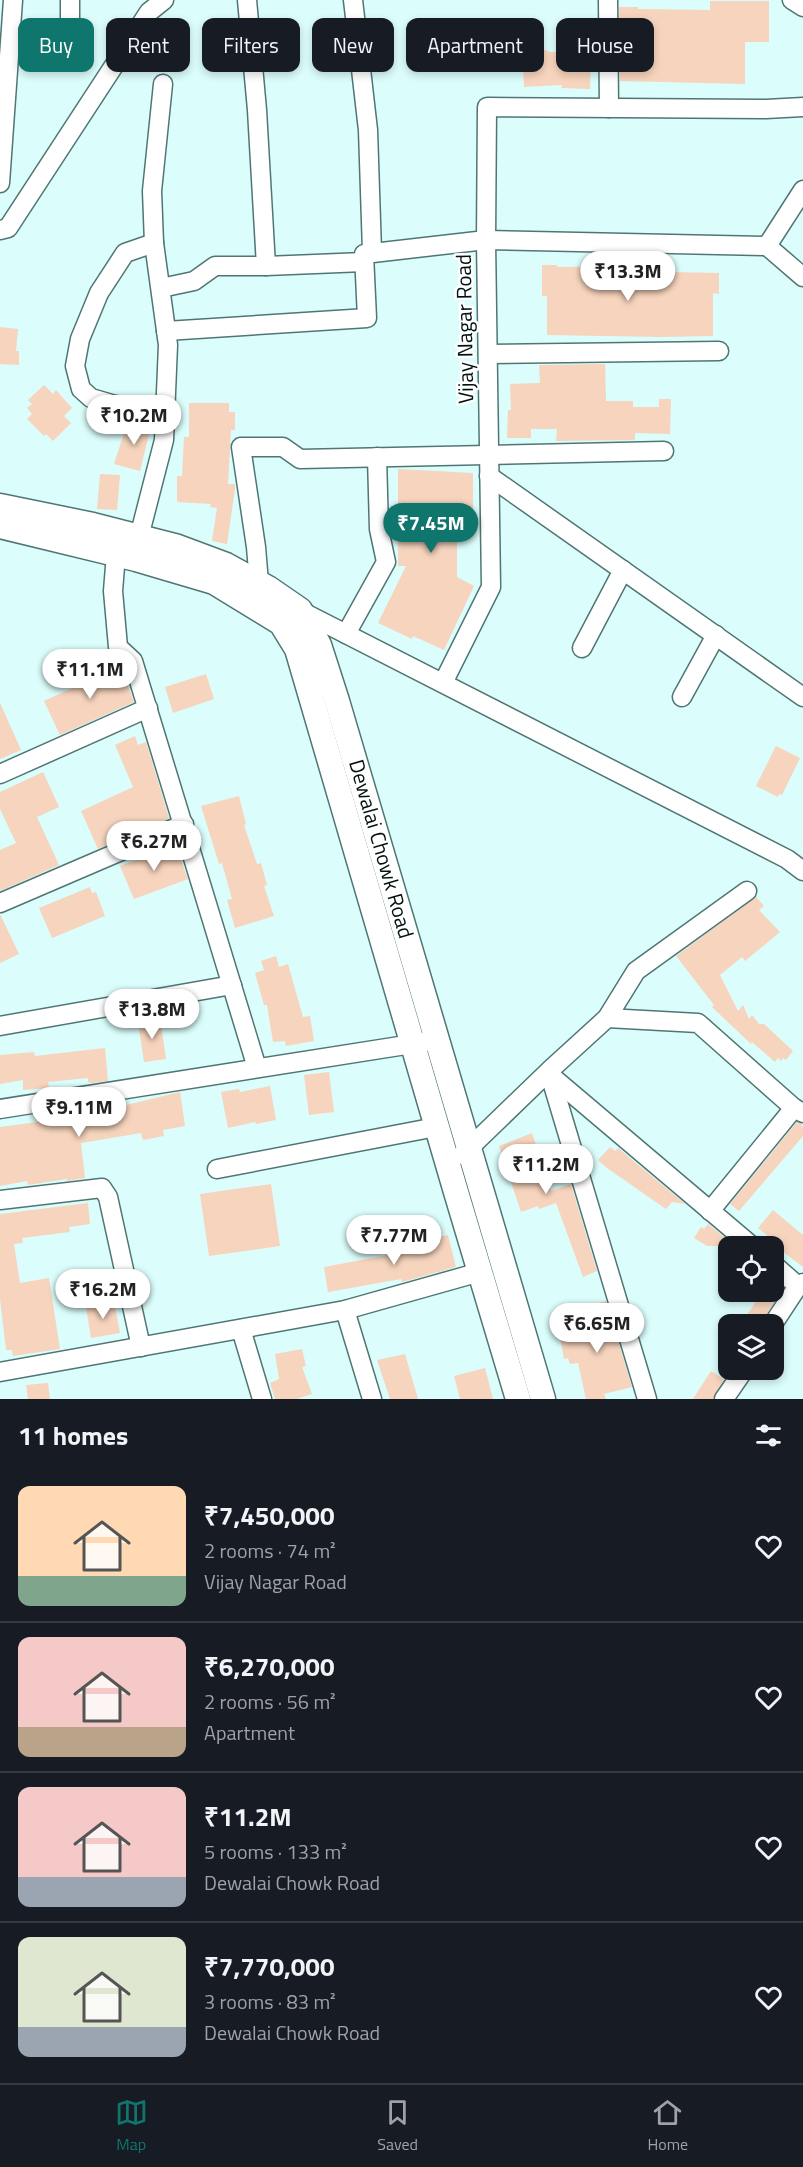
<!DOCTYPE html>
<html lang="en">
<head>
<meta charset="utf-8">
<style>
	:root { --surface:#171b24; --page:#20242c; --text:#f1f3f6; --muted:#9ea1a6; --line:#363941; --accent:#0f766e }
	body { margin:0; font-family:"Titillium Web",sans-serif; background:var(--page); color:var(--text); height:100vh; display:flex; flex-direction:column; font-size:22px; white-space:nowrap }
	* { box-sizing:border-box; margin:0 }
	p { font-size:20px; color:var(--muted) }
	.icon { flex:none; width:33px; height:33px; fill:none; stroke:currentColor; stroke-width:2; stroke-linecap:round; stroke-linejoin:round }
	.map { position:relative; height:1399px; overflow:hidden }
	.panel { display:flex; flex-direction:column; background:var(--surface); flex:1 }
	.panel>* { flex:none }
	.guide { position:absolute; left:18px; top:18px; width:768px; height:54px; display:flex; gap:12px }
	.controls { position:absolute; left:718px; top:1236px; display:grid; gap:12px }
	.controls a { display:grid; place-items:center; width:66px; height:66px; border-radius:12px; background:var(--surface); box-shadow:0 3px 9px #0003; font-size:30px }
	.price { position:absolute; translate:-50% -51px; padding:0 14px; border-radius:21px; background:#fff; color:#222; font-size:20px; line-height:39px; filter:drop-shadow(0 2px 3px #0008) }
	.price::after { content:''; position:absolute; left:50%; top:36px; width:18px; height:14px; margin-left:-9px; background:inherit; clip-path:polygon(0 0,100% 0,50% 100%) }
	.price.current { background:var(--accent); color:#fff }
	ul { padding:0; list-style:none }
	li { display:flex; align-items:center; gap:18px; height:150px; padding:0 18px }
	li+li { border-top:2px solid var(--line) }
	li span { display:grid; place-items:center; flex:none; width:168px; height:120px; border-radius:12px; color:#555 }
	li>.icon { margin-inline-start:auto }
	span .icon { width:72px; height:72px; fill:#fffc; stroke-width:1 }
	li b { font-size:26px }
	h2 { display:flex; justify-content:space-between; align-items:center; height:72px; padding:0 18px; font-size:26px }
	.chip { padding:0 21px; border-radius:12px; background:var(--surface); box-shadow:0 3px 9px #0003; font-size:21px; line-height:54px }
	.chip.current { background:var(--accent); color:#fff }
	.tabs { display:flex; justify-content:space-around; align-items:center; height:84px; border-top:2px solid var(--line); background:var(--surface); font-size:16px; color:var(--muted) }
	.tabs a { display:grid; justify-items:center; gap:3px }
	.tabs .current { color:var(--accent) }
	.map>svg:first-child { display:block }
	.building { fill:#f7d4bd }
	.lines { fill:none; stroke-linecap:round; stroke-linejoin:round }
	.minor-casing { stroke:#4f7674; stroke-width:21 }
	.major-casing { stroke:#4f7674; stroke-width:27 }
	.minor { stroke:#fff; stroke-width:18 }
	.major { stroke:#fff; stroke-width:24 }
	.labels { text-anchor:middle; stroke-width:5; stroke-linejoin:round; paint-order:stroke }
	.street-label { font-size:21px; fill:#031110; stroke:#fff }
</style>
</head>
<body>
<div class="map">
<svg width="803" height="1399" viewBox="0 0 803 1399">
	<rect width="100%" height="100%" fill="#dbfdfb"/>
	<!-- building -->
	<g class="building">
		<path d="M710,1h59v41h-24v42l-125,-3 -1,-74h19v2l72,1z"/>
		<path d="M534,25l1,21 15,6 41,2 -1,35 -29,-1 1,-3 -38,2 -2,-40 -16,1 -2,-22z"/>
		<path d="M542,265h15v2l78,-1v4h3l1,7h28l-1,-5 53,1v21l-6,-1v43l-53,1 -113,-2v-39h-5z"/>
		<path d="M0,327l18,2 -2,22h3v14l-19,-1z"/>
		<path d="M605,364l1,37h27v6h26v-8h12l-1,35 -35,-1v7l-79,1 1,-12h-26v9h-24l1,-28h3l-1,-26 30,-1 -1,-18z"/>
		<path d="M44,385l9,9 3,-4 16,18 -8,8 7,7 -18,18 -7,-7 -2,2 -17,-17 5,-5 -5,-6 5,-4 -4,-4z"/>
		<path d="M189,403h40v9h6v18h-4l-3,54h7v5l-8,55 -15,-3 5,-33 -7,-1 1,-3 -34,-2v-26h5l2,-39h5z"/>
		<path d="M136,419l16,3 -12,49 -26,-7 11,-34 8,2z"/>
		<path d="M398,469l75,4v63h-16v41l17,9 -30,64 -31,-14 -1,3 -34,-16 28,-57h-8z"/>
		<path d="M100,474l20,1 -3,35 -20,-1z"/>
		<path d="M121,666l13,36 -74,33 -16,-34 33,-15 -1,-2z"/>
		<path d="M206,674l8,25 -41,14 -8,-26z"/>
		<path d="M0,703l21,47 -21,9z"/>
		<path d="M135,736l3,9 8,-3 23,76 -14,6 -1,-2 -56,27 -17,-38 52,-24 -18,-42z"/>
		<path d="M776,746l24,12 -18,37 -3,-1 -1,3 -22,-11z"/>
		<path d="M43,772l16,35 -22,10 22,48 -59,26v-41l16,-7 -16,-34v-17z"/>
		<path d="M239,796l7,28 -2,1 13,39 4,-1 6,22 -3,1 10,30 -39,12 -8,-28 5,-1 -10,-36 -3,1 -18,-58z"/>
		<path d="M176,846l12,33 -54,20 -14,-33z"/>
		<path d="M90,887l2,6 4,-1 9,24 -53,22 -13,-30z"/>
		<path d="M756,897l8,9 -5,4 21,22 -35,29 -3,-4 -22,18 18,36 5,-6 6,14 3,-4 7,9h5l29,27 -7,9 -3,-2 -2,3 -3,-3 -3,4 -23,-20 -1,2 -39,-37 2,-2 -38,-49z"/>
		<path d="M0,914l19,40 -19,9z"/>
		<path d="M276,956l3,11 9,-3 15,53 7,-1 4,25 -28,5 -1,-5 -12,1 -6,-37h-3l-9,-32 9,-3 -3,-9z"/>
		<path d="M160,1018l6,41 -22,3 -6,-40z"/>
		<path d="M105,1048l3,33 -17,2 -3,-1v-4l-40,4 1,6 -26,2v-10l-23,4v-29l34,-3 1,4z"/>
		<path d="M329,1072l5,40 -25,3 -5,-40z"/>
		<path d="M270,1086l6,34 -20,4 -1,-2 -27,6 -7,-36 18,-3 1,3z"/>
		<path d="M180,1092l5,34 -22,4 1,6 -21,4 -2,-7 -60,10 4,35 -18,3v-2l-39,6 -1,-4 -27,5v-59l38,-5v-5l58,-4 -1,-8 26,-4 1,5z"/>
		<path d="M797,1122l4,2 2,4v8l-64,75 -9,-7z"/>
		<path d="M532,1133l19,58 20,-7 26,87 -14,6 -27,-74 -17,6 -1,-3 -17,6 -10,-30h1l-13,-36z"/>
		<path d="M610,1147l5,4 3,-3 67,56 -13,-2 -6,7 -59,-41 -9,-8z"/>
		<path d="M271,1184l9,62 -71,10 -9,-62z"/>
		<path d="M88,1203l2,21 -21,3 1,5 -48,6 1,5 -9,1 6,39 29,-5 11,71 -47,7 -1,-6h-6l-6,-51v-85z"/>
		<path d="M773,1210l30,25v32l-21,-16 1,-2 -25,-21z"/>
		<path d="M708,1224l15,12 12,10h-28l-13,-8 7,-11 3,2z"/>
		<path d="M448,1235l8,32 -54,15 -1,-3 -73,13 -4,-25 70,-13 -1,-5z"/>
		<path d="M762,1292h19l-21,32h-19z"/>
		<path d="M606,1301l26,86 -28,7 2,5h-20l-8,-36 -8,1 -2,-6 -4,1 -4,-22 8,-2 -2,-8 28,-7 -4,-15z"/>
		<path d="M114,1302l6,31 -29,5 -5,-31z"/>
		<path d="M302,1349l4,17 -4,1 10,27 -15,5h-22l-5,-16 9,-4 -4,-25z"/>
		<path d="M405,1354l13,45h-28l-13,-39z"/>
		<path d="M485,1368l8,31h-33l-6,-23z"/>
		<path d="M711,1371l13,8 -11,20h-20z"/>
		<path d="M48,1383l2,16h-22l-2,-14z"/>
	</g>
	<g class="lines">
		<!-- minor casing -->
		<g class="minor-casing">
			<g id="minor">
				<path d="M70,0v50"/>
				<path d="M353,0l15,130 4,122"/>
				<path d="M608,0l1,108"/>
				<path d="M792,0l11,7"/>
				<path d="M0,183l13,-183"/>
				<path d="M0,230l8,-2 141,-216 15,-12"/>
				<path d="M154,243l-29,10 -26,40 -19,46 -5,27 6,23 10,9 24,7 50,7"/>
				<path d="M767,246l36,31"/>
				<path d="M266,266l98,-4"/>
				<path d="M161,288l33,-7 21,-15h51l-9,-156 -10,-110"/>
				<path d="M166,331l201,-13 -3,-64 122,-14 1,-133 279,2 37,-2"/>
				<path d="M488,354l231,-3"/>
				<path d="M489,476l314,221"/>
				<path d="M139,537l25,-97 4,-95 -14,-102 -2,-52 11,-107"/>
				<path d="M116,554l-3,37 5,56 15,14 124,407"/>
				<path d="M259,583l-3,-36 -15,-100h42l17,12 364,-8"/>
				<path d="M299,610l488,249 16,12"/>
				<path d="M346,634l40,-72 -7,-33 -2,-72"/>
				<path d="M582,648l41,-78"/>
				<path d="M443,683l48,-96 -5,-347 281,6 36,-56"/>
				<path d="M682,697l34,-62"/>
				<path d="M0,774l148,-66"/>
				<path d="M0,903l184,-79"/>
				<path d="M607,1018l91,5 96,85 9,5"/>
				<path d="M0,1026l232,-41"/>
				<path d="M550,1075l97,324"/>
				<path d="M550,1075l202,171"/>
				<path d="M0,1109l425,-67"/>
				<path d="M462,1155l88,-85 57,-52 29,-47 111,-80"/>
				<path d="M217,1169l219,-42"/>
				<path d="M0,1200l102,-12 6,9 33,150"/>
				<path d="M710,1211l84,-103"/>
				<path d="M774,1265l24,21"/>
				<path d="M345,1310l27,89"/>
				<path d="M773,1324l25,-38 5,-3"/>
				<path d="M241,1329l21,70"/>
				<path d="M0,1372l345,-62 135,-38"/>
				<path d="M724,1399l20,-29"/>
			</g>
		</g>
		<!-- major casing -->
		<g class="major-casing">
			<g id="major">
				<path d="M0,506l93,19 82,21 51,19 42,23 32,22 19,35 18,56 206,698"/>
				<path d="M0,526l136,33 78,23 67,41 16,26 159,543 62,207"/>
			</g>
		</g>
		<!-- minor -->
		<use href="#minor" class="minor"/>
		<!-- major -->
		<use href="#major" class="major"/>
	</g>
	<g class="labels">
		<!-- street labels -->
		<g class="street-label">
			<text transform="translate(465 329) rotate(-91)" y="7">Vijay Nagar Road</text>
			<text transform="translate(381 849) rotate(74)" y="7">Dewalai Chowk Road</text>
		</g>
	</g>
</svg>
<div class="controls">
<a><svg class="icon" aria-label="locate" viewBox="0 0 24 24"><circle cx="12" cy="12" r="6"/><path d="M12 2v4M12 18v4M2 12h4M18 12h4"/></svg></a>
<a><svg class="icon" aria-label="layers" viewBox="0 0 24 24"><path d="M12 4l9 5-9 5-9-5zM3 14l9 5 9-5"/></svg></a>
</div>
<b class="price" style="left:628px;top:302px">₹13.3M</b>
<b class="price" style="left:134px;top:446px">₹10.2M</b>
<b class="price current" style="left:431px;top:554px">₹7.45M</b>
<b class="price" style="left:90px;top:700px">₹11.1M</b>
<b class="price" style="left:154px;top:872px">₹6.27M</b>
<b class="price" style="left:152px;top:1040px">₹13.8M</b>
<b class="price" style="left:79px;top:1138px">₹9.11M</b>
<b class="price" style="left:546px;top:1195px">₹11.2M</b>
<b class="price" style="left:394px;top:1266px">₹7.77M</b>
<b class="price" style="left:103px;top:1320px">₹16.2M</b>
<b class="price" style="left:597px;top:1354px">₹6.65M</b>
<div class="guide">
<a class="chip current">Buy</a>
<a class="chip">Rent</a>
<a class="chip">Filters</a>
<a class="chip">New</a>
<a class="chip">Apartment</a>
<a class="chip">House</a>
</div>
</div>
<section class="panel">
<h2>11 homes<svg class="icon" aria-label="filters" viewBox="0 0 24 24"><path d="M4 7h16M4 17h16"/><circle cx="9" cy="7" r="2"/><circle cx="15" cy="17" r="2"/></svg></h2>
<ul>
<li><span style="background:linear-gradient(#ffd9b3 75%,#7fa58c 0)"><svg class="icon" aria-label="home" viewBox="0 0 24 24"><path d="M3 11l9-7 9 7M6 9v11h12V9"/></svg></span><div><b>₹7,450,000</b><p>2 rooms · 74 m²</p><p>Vijay Nagar Road</p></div><svg class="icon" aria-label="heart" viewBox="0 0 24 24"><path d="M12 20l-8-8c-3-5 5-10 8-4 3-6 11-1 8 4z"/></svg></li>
<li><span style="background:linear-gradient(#f6c9c9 75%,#b9a48a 0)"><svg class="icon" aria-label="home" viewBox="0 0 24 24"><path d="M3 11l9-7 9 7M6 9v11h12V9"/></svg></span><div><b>₹6,270,000</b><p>2 rooms · 56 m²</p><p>Apartment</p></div><svg class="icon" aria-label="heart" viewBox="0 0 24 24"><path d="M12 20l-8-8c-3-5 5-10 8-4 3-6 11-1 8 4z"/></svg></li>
<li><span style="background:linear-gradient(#f6c9c9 75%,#9aa5b1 0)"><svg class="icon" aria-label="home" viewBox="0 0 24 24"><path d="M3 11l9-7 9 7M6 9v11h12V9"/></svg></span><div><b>₹11.2M</b><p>5 rooms · 133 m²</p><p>Dewalai Chowk Road</p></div><svg class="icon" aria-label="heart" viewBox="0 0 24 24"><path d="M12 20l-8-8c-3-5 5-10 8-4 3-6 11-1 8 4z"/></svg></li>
<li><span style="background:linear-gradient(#dfe7d0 75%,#9aa5b1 0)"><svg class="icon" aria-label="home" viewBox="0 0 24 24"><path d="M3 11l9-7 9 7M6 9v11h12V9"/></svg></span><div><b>₹7,770,000</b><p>3 rooms · 83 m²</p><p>Dewalai Chowk Road</p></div><svg class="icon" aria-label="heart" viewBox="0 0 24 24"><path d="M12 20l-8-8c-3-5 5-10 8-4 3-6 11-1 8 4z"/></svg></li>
</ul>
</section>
<nav class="tabs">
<a class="current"><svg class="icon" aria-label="map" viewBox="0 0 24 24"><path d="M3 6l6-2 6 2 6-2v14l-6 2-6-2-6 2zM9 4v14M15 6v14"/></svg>Map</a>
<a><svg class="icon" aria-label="saved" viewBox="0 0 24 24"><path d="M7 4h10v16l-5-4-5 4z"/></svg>Saved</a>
<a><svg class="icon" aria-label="home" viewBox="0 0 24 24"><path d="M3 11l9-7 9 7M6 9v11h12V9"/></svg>Home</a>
</nav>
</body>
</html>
